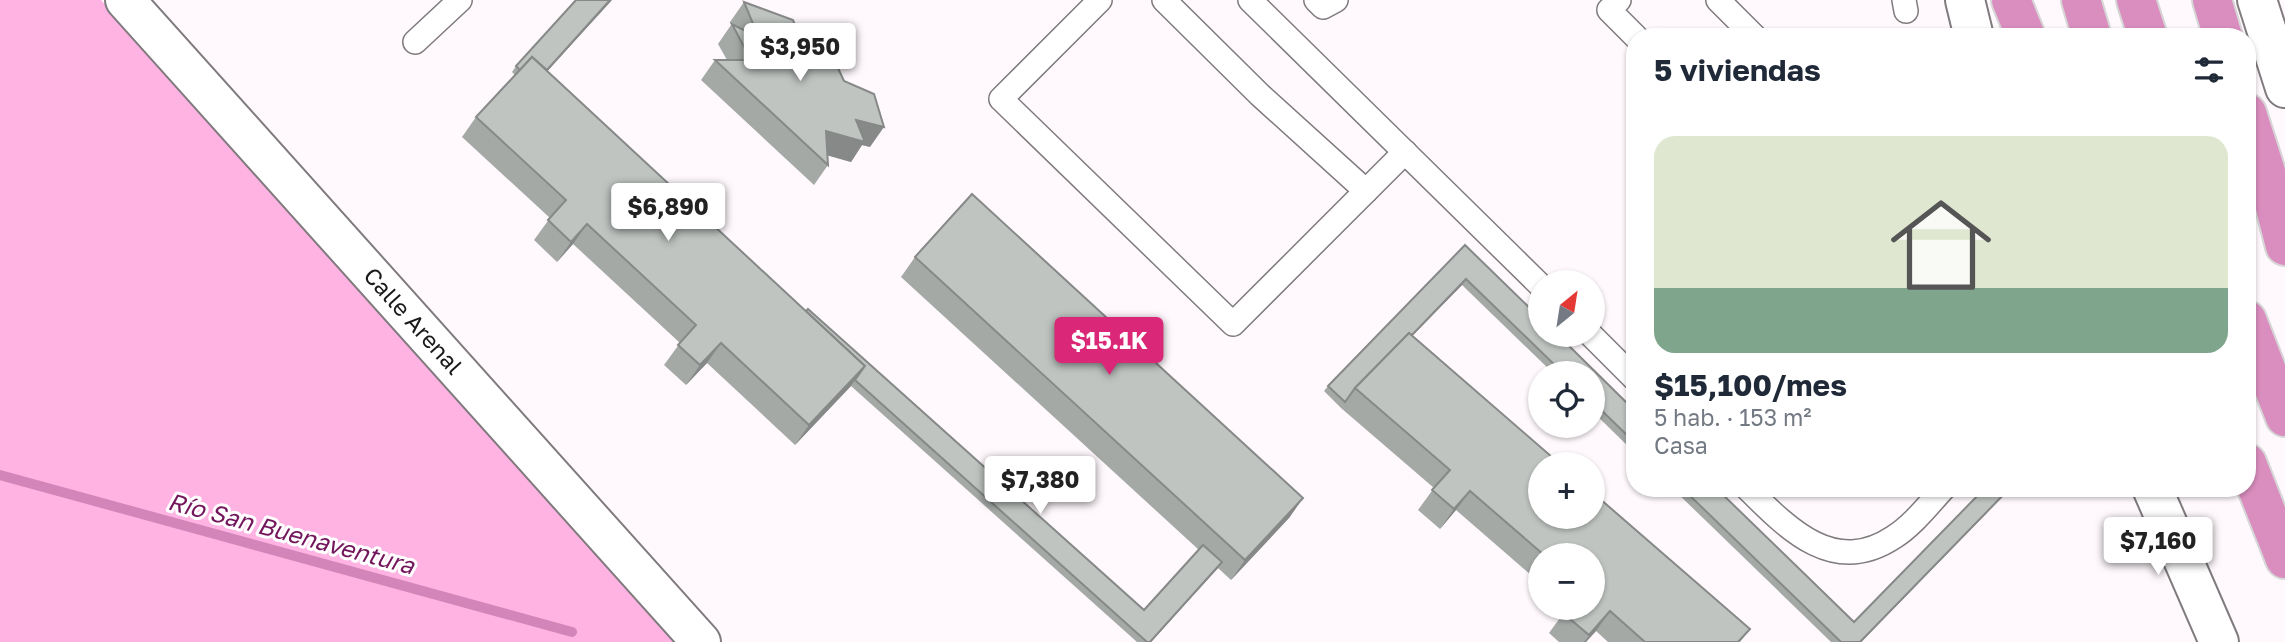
<!DOCTYPE html>
<html lang="es">
<head>
<meta charset="utf-8">
<style>
	:root { --surface:#fff; --page:#f6f6f7; --text:#1f2937; --muted:#747a83; --line:#e0e1e3; --accent:#db2777 }
	body { margin:0; font-family:"Golos Text",sans-serif; background:var(--page); color:var(--text); height:100vh; display:flex; flex-direction:column; font-size:26px; white-space:nowrap }
	* { box-sizing:border-box; margin:0 }
	p { font-size:23px; color:var(--muted) }
	.icon { flex:none; width:38px; height:38px; fill:none; stroke:currentColor; stroke-width:2; stroke-linecap:round; stroke-linejoin:round }
	.map { position:relative; flex:1; overflow:hidden }
	.side { position:absolute; left:1626px; top:28px; width:630px; height:469px; display:flex; flex-direction:column; background:var(--surface); border-radius:28px; box-shadow:0 2px 5px #0004 }
	.side>* { flex:none }
	.needle { width:46px; rotate:30deg }
	.tools { position:absolute; left:1528px; top:270px; display:grid; gap:14px }
	.tools a { display:grid; place-items:center; width:77px; height:77px; border-radius:50%; background:var(--surface); box-shadow:0 2px 5px #0004; font-size:35px }
	.price { position:absolute; translate:-50% -60px; padding:0 16px; border-radius:7px; background:#fff; color:#222; font-size:23px; line-height:46px; filter:drop-shadow(0 2px 4px #0008) }
	.price::after { content:''; position:absolute; left:50%; top:42px; width:21px; height:16px; margin-left:-10px; background:inherit; clip-path:polygon(0 0,100% 0,50% 100%) }
	.price.on { background:var(--accent); color:#fff }
	ul { padding:0; list-style:none }
	li { display:grid; align-content:center; gap:14px; height:371px; padding:0 28px }
	li+li { border-top:2px solid var(--line) }
	li span { display:grid; place-items:center; height:217px; border-radius:21px; color:#555 }
	li>.icon { margin-inline-start:auto }
	span .icon { width:126px; height:126px; fill:#fffc; stroke-width:1 }
	li b { font-size:30px }
	h2 { display:flex; justify-content:space-between; align-items:center; height:84px; padding:0 28px; font-size:30px }
	.map>svg:first-child { display:block }
	.green { fill:#feb3e3 }
	.lines { fill:none; stroke-linecap:round; stroke-linejoin:round }
	.stream { stroke:#d384b8; stroke-width:10 }
	.lane-casing { stroke:#807b7e; stroke-width:26 }
	.secondary-casing { stroke:#807b7e; stroke-width:42 }
	.highway-casing { stroke:#d6d6d6; stroke-width:42 }
	.lane { stroke:#fff; stroke-width:23 }
	.secondary { stroke:#fff; stroke-width:38 }
	.highway { stroke:#da8ebf; stroke-width:38 }
	.wall { fill:#a4a9a6 }
	.shaded-wall { fill:#868987 }
	.building { fill:#bfc4c1; stroke:#868987; stroke-width:2 }
	.labels { text-anchor:middle; stroke-width:6; stroke-linejoin:round; paint-order:stroke }
	.street-label { font-size:23px; fill:#1b191a; stroke:#fff }
	.water-label { font-size:24px; font-style:italic; fill:#73165b; stroke:#fff }
</style>
</head>
<body>
<div class="map">
<svg width="2285" height="642" viewBox="0 0 2285 642">
	<rect width="100%" height="100%" fill="#fff9fd"/>
	<!-- green -->
	<path class="green" d="M0,0h101l577,642h-678z"/>
	<g class="lines">
		<!-- stream -->
		<path class="stream" d="M0,475l572,157"/>
		<!-- lane casing -->
		<g class="lane-casing">
			<g id="lane">
				<path d="M1100,0l-99,99 232,225 133,-133"/>
				<path d="M1164,0l96,95 106,96 39,-39"/>
				<path d="M1250,0l290,285"/>
				<path d="M1316,0l7,7 13,-7"/>
				<path d="M1619,0l-10,10 27,27"/>
				<path d="M1718,0l37,37"/>
				<path d="M1904,0l2,11"/>
				<path d="M415,42l45,-42"/>
				<path d="M1590,334l44,44"/>
				<path d="M1747,488c41,41 87,89 147,49 19,-12 35,-33 50,-49"/>
			</g>
		</g>
		<!-- secondary casing -->
		<g class="secondary-casing">
			<g id="secondary">
				<path d="M125,0l576,642"/>
				<path d="M1965,0l9,37"/>
				<path d="M2257,0l28,88"/>
				<path d="M2152,488l67,154"/>
			</g>
		</g>
		<!-- highway casing -->
		<g class="highway-casing">
			<g id="highway">
				<path d="M2011,0l15,37"/>
				<path d="M2081,0l11,37"/>
				<path d="M2136,0l12,37"/>
				<path d="M2212,0l11,37"/>
				<path d="M2247,113l19,59 19,74"/>
				<path d="M2247,320l38,97"/>
				<path d="M2247,463l38,96"/>
			</g>
		</g>
		<!-- lane -->
		<use href="#lane" class="lane"/>
		<!-- secondary -->
		<use href="#secondary" class="secondary"/>
		<!-- highway -->
		<use href="#highway" class="highway"/>
	</g>
	<!-- wall -->
	<g class="wall">
		<path d="M612,0l-65,71 259,240 338,299 55,-60 -298,-273 14,-20 388,241 -14,20 -58,62 -13,-12 -67,74h-14l-286,-256 -56,59 -88,-82 -21,22 -22,-20 16,-22 -107,-99 -16,18 -23,-22 16,-22 -88,-81 14,-20 39,-42 -3,-3 4,-6z"/>
		<path d="M744,2l58,39 68,106 -8,-2 -11,17 -24,-7 1,10 -14,20 -113,-105 14,-20h12l-9,-16 13,-19 -1,-3z"/>
		<path d="M1465,245l169,165v42l-42,-41v-38h-39l-91,-88 -50,51 338,293 -10,13h-132l-12,-11 -10,11h-27l-10,-9 19,-26h24v-52h-52v28l-84,-73 -16,19 -22,-19 16,-22 -93,-80 -17,-17 4,-5z"/>
		<path d="M1672,488h44l138,134 131,-134h26l-150,154h-30z"/>
	</g>
	<!-- shaded-wall -->
	<g class="shaded-wall">
		<path d="M610,0h2l-81,89 4,-6z"/>
		<path d="M856,120l28,7 -14,20 -8,-2 -11,17 -39,-11 14,-20z"/>
		<path d="M587,224l-14,20 -16,18 14,-20z"/>
		<path d="M1466,279l-4,6 -104,106 -1,-1z"/>
		<path d="M721,343l-14,20 -21,22 14,-20z"/>
		<path d="M865,366l-14,20 -56,59 14,-20z"/>
		<path d="M2010,488h1l-150,154h-1z"/>
		<path d="M1470,491l-14,19 -16,19 14,-20z"/>
		<path d="M1303,498l-14,20 -58,62 14,-20z"/>
		<path d="M1222,562l-4,6 -68,74z"/>
		<path d="M1610,611l-14,20 -10,11h-2z"/>
	</g>
	<!-- building -->
	<g class="building">
		<path d="M576,0h34l-63,70 -15,-13 -12,13 -4,-4z"/>
		<path d="M744,2l49,18 9,21 31,16 11,24 30,13 10,33 -28,-7 9,22 -39,-11 2,34 -113,-105h36l-19,-36 27,14z"/>
		<path d="M532,57l333,309 -56,59 -88,-82 -21,22 -22,-20 18,-20 -109,-101 -16,18 -23,-22 18,-20 -90,-83z"/>
		<path d="M972,194l331,304 -58,62 -330,-303z"/>
		<path d="M1465,245l75,73v16h17l77,76v32l-42,-41v-28h-29l-97,-94 -54,56 -3,-2 -54,55 -10,14 -17,-16z"/>
		<path d="M808,309l336,301 59,-65 19,17 -72,80h-3l-292,-262 10,-14 -59,-55z"/>
		<path d="M1409,333l151,131h-20v52h52v-24l158,137 -12,13h-93l-35,-31 -21,24 -26,-22 6,-6h23v-52h-48l-74,-64 -16,18 -22,-19 18,-20 -95,-82z"/>
		<path d="M1682,488h34l138,134 131,-134h25l-150,154h-19z"/>
	</g>
	<g class="labels">
		<!-- street labels -->
		<g class="street-label">
			<text transform="translate(413 321) rotate(48)" y="8">Calle Arenal</text>
		</g>
		<!-- water labels -->
		<g class="water-label">
			<text transform="translate(291 534) rotate(15)" y="8">Río San Buenaventura</text>
		</g>
	</g>
</svg>
<div class="tools">
<a><svg class="needle" viewBox="-14 -14 28 28"><path d="M0-13l5 13h-10z" fill="#e53935"/><path d="M0 13l5-13h-10z" fill="#747a83"/></svg></a>
<a><svg class="icon" aria-label="locate" viewBox="0 0 24 24"><circle cx="12" cy="12" r="6"/><path d="M12 2v4M12 18v4M2 12h4M18 12h4"/></svg></a>
<a>+</a>
<a>−</a>
</div>
<b class="price" style="left:800px;top:83px">$3,950</b>
<b class="price" style="left:668px;top:243px">$6,890</b>
<b class="price on" style="left:1109px;top:377px">$15.1K</b>
<b class="price" style="left:1040px;top:516px">$7,380</b>
<b class="price" style="left:2158px;top:577px">$7,160</b>
<section class="side">
<h2>5 viviendas<svg class="icon" aria-label="filters" viewBox="0 0 24 24"><path d="M4 7h16M4 17h16"/><circle cx="9" cy="7" r="2"/><circle cx="15" cy="17" r="2"/></svg></h2>
<ul>
<li><span style="background:linear-gradient(#dfe7d0 70%,#7fa58c 0)"><svg class="icon" aria-label="home" viewBox="0 0 24 24"><path d="M3 11l9-7 9 7M6 9v11h12V9"/></svg></span><div><b>$15,100/mes</b><p>5 hab. · 153 m²</p><p>Casa</p></div></li>
</ul>
</section>
</div>
</body>
</html>
